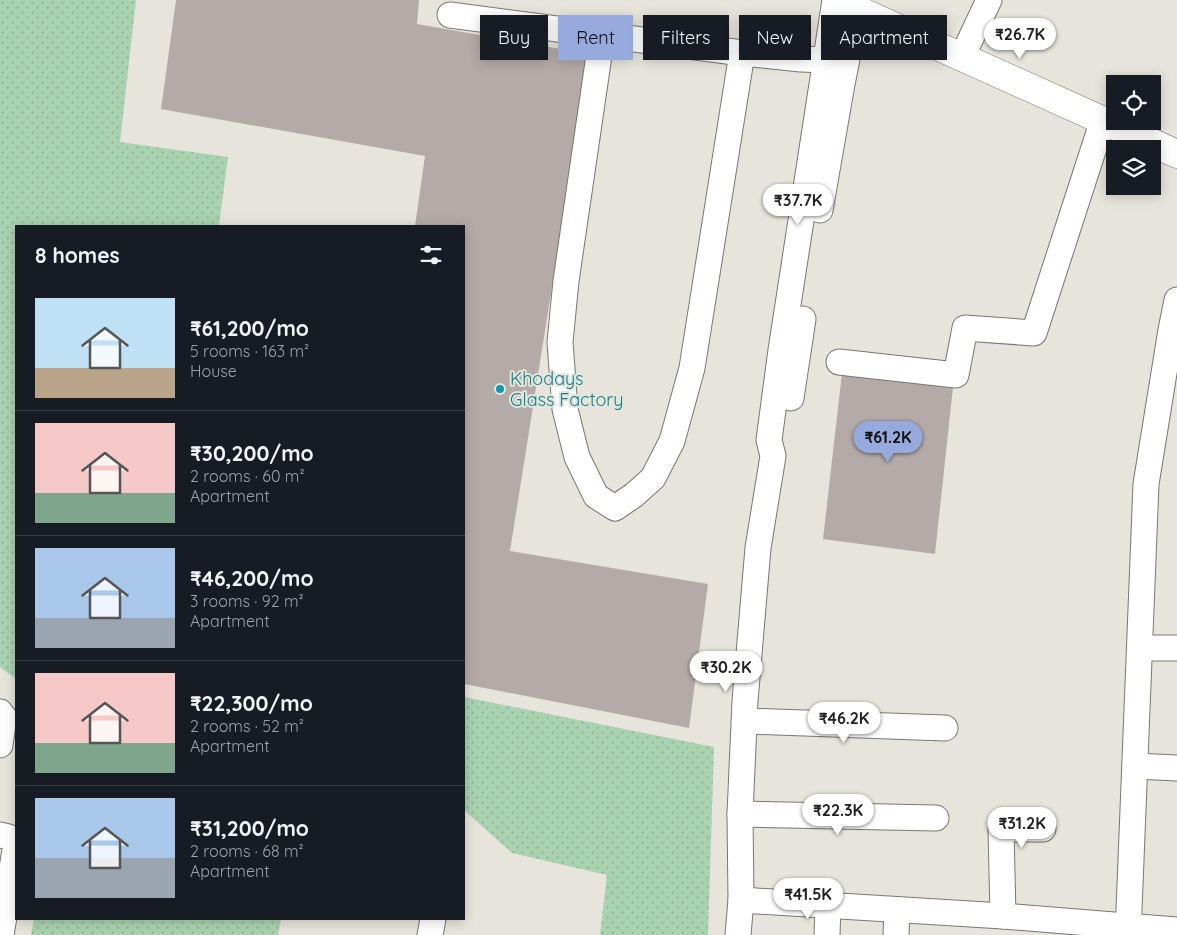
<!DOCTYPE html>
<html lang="en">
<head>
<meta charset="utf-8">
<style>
	:root { --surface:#171b24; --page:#242831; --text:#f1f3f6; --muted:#9ea1a6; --line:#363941; --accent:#97aadd }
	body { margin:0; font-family:Quicksand,sans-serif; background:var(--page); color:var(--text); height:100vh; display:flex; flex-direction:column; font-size:19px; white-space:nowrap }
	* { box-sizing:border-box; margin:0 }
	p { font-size:16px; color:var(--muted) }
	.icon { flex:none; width:28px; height:28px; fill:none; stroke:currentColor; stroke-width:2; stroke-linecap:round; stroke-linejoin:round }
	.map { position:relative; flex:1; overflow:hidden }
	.details { position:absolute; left:15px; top:225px; width:450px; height:695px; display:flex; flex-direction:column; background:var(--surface); border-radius:0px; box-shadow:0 2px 12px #0003 }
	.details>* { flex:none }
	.banner { position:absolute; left:480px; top:15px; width:475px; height:45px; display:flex; gap:10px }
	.controls { position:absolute; left:1106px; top:75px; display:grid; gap:10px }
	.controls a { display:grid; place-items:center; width:55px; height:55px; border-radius:0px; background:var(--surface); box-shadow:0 2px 12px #0003; font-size:25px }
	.price { position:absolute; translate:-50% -42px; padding:0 11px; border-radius:18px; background:#fff; color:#222; font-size:16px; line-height:32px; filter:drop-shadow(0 1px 2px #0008) }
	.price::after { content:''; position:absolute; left:50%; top:30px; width:15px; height:11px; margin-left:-8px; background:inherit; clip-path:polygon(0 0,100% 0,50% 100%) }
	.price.selected { background:var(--accent); color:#111 }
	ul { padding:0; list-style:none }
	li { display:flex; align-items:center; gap:15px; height:125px; padding:0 20px }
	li+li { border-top:1px solid var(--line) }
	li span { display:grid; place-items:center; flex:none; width:140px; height:100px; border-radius:0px; color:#555 }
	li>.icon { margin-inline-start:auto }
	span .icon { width:60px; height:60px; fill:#fffc; stroke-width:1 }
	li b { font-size:21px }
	h2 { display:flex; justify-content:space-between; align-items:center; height:60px; padding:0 20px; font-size:21px }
	.tag { padding:0 18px; border-radius:0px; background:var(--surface); box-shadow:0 2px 12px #0003; font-size:18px; line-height:45px }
	.tag.selected { background:var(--accent); color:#111 }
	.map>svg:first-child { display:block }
	.grass { fill:url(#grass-dots) }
	.building { fill:#b4aaa8 }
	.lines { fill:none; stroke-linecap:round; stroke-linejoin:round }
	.minor-casing { stroke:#7a776f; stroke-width:27 }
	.major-casing { stroke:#7a776f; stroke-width:29 }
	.minor { stroke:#fff; stroke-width:25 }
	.major { stroke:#fff; stroke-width:28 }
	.culture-dot { fill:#0f9aa8; stroke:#e7e4db; stroke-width:2 }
	.labels { text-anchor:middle; stroke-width:4; stroke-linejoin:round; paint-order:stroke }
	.culture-label { font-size:18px; fill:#0d838f; stroke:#e7e4db; text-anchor:start }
</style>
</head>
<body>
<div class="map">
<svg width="1177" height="935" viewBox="0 0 1177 935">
	<defs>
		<pattern id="grass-dots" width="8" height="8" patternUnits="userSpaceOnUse" patternTransform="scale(1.25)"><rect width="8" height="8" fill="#a9d2b0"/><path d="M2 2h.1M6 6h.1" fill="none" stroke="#91b497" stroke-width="1.8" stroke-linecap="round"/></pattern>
	</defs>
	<rect width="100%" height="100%" fill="#e7e4db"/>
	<!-- grass -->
	<g class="grass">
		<path d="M0,0h136l-16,142 108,15 -9,69h-203v453l-16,-12z"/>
		<path d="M464,697l250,50 -6,188h-108l7,-60 -95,-22 -48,-43z"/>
		<path d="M34,919h247l-3,16h-247z"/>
	</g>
	<!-- building -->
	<g class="building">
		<path d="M176,0h243l-2,24 172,30 -79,497 198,33 -19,144 -225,-44v-458h-49l10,-70 -264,-47z"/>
		<path d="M842,373l111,14 -18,167 -112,-15z"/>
	</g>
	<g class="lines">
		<!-- minor casing -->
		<g class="minor-casing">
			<g id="minor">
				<path d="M450,15l292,38 59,6 25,1"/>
				<path d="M602,35l-36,246 -6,61 5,67 12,48 19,39 19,12 19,-13 19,-17 19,-37 20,-73 50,-315"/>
				<path d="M962,57l27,-57"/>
				<path d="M820,210l22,-126 15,-75"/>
				<path d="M839,362l117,13 9,-47 69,5 69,-213"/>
				<path d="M791,398l12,-79"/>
				<path d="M1140,648h37"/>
				<path d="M0,712l4,5 -4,28"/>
				<path d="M745,721l200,7"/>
				<path d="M1135,766l42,2"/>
				<path d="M740,814l196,4"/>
				<path d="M0,835c7,1 12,2 16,9l-15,91"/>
				<path d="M741,900l262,16 174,14"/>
				<path d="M1003,916l-2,-87h42"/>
				<path d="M430,935l3,-16"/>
				<path d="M738,935l3,-35 -1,-86 5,-113 13,-153 15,-92 -4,-16 12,-90 54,-350"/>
				<path d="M827,935l1,-29"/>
				<path d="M896,935l1,-25"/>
				<path d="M1128,935l18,-451 25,-154 6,-30"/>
			</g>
		</g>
		<!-- major casing -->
		<g class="major-casing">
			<path id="major" d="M843,0l2,4 37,17 295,133"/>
		</g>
		<!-- minor -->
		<use href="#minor" class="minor"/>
		<!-- major -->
		<use href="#major" class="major"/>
	</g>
	<!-- markers -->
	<circle class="culture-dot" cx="500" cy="389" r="5"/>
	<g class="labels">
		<!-- culture labels -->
		<g class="culture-label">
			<text x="510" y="385">Khodays<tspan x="510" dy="21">Glass Factory</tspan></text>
		</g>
	</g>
</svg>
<div class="controls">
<a><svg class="icon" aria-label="locate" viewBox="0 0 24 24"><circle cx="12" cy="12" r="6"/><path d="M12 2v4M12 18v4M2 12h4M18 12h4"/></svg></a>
<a><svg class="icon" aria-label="layers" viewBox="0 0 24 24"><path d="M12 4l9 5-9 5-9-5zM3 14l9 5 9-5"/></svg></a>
</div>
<b class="price" style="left:1020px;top:60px">₹26.7K</b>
<b class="price" style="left:798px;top:226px">₹37.7K</b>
<b class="price selected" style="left:888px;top:463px">₹61.2K</b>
<b class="price" style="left:726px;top:693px">₹30.2K</b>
<b class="price" style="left:844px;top:744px">₹46.2K</b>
<b class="price" style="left:838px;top:836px">₹22.3K</b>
<b class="price" style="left:1022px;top:849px">₹31.2K</b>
<b class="price" style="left:808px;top:920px">₹41.5K</b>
<div class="banner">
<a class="tag">Buy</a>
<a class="tag selected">Rent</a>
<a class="tag">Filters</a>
<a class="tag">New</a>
<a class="tag">Apartment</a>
</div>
<section class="details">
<h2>8 homes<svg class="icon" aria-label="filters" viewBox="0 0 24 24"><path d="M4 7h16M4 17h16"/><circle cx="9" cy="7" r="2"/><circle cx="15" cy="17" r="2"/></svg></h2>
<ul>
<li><span style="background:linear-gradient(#bfe0f5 70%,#b9a48a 0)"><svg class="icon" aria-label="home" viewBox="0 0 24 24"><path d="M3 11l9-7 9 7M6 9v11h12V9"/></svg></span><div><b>₹61,200/mo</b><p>5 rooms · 163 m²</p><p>House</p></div></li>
<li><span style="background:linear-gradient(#f6c9c9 70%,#7fa58c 0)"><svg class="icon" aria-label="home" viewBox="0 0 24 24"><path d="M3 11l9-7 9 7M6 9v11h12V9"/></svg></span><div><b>₹30,200/mo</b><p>2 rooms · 60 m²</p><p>Apartment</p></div></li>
<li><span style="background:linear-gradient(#a9c7e8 70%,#9aa5b1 0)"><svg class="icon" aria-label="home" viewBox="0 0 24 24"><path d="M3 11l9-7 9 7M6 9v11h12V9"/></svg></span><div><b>₹46,200/mo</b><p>3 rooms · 92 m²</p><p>Apartment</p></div></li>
<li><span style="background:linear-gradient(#f6c9c9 70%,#7fa58c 0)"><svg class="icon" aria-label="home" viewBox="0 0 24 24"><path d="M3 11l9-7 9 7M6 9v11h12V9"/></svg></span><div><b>₹22,300/mo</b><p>2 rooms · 52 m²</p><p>Apartment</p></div></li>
<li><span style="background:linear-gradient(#a9c7e8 60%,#9aa5b1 0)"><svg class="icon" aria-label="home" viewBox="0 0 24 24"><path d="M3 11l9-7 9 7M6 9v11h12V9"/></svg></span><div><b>₹31,200/mo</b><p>2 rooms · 68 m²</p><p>Apartment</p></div></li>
</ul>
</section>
</div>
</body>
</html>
